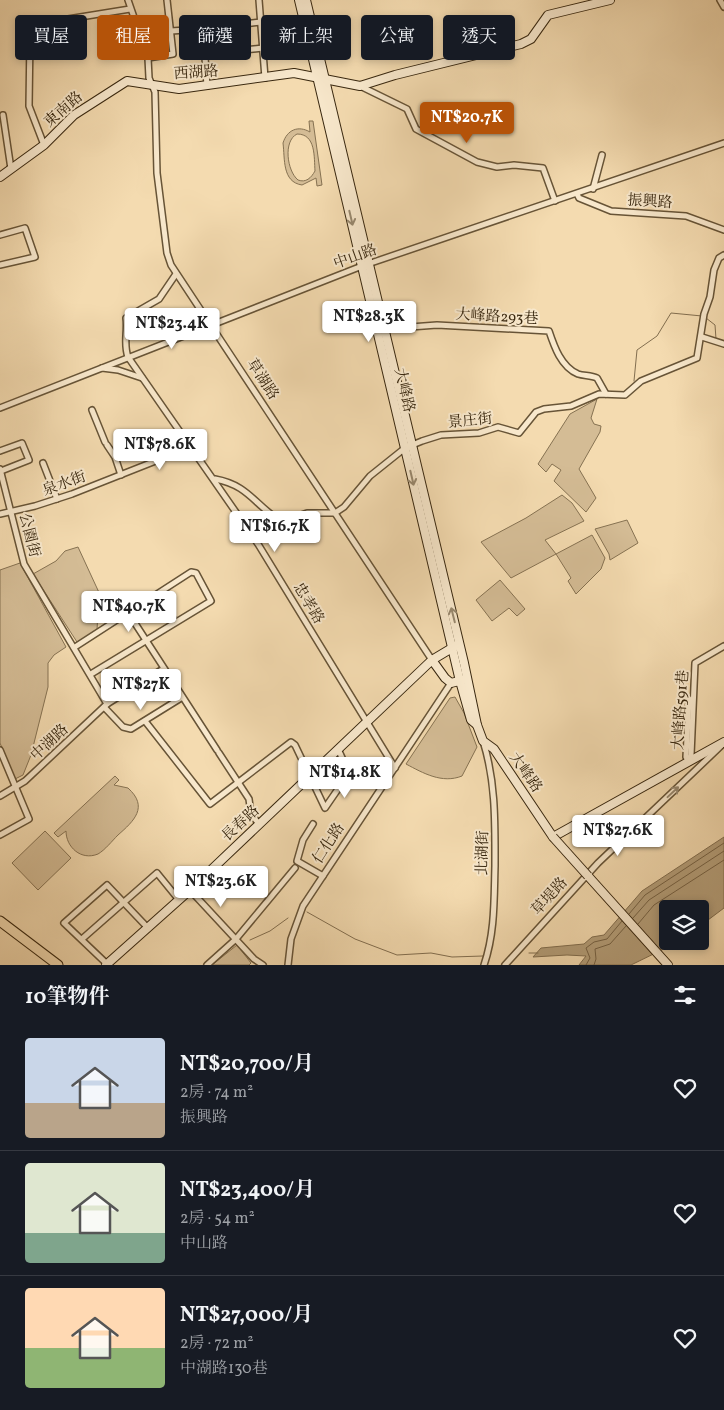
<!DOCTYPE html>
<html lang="zh-TW">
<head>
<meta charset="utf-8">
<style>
	:root { --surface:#171b24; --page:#20242c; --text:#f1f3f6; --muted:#9ea1a6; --line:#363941; --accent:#b45309 }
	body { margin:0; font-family:Vollkorn,"Noto Serif TC",serif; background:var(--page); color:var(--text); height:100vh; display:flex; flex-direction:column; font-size:19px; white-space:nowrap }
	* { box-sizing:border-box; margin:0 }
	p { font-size:16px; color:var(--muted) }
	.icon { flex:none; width:28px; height:28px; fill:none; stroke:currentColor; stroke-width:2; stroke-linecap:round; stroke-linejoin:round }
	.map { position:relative; height:965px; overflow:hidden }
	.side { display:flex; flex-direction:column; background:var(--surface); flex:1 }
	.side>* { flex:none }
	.banner { position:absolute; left:15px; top:15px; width:695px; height:45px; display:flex; gap:10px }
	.fabs { position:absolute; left:659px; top:900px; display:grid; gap:10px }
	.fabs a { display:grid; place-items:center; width:50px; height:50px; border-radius:5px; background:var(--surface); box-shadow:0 2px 8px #0003; font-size:25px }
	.price { position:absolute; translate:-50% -42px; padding:0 11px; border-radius:5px; background:#fff; color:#222; font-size:16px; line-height:32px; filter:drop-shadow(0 1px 2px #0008) }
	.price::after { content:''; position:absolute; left:50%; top:30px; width:15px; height:11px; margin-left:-8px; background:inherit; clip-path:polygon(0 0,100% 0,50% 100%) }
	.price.on { background:var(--accent); color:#fff }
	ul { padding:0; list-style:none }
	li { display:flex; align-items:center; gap:15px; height:125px; padding:0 25px }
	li+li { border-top:1px solid var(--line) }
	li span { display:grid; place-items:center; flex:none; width:140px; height:100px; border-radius:5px; color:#555 }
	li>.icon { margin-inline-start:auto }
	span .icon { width:60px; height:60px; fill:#fffc; stroke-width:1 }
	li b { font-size:21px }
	h2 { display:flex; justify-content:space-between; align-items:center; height:60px; padding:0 25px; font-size:21px }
	.chip { padding:0 18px; border-radius:5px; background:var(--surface); box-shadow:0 2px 8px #0003; font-size:18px; line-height:45px }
	.chip.on { background:var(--accent); color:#fff }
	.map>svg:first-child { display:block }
	.green { fill:#d4bc95; stroke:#867252; fill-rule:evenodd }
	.water { fill:#b49e79; stroke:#826e4f }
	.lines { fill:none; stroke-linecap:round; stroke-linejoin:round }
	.shore { stroke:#766244; stroke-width:1 }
	.stream { stroke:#826e4f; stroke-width:1 }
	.street-casing { stroke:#675437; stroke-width:8 }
	.secondary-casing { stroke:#38270f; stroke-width:10 }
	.primary-casing { stroke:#38270f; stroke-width:11 }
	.street { stroke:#f8e8cc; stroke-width:5 }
	.secondary { stroke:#f8e8cc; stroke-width:8 }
	.primary { stroke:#f4dbb0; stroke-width:9 }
	.secondary-bridge-casing { stroke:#38270f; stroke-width:10; stroke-linecap:butt }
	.secondary-bridge { stroke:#f8e8cc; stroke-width:8 }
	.oneway { stroke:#98886e }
	.labels { text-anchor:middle; stroke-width:4; stroke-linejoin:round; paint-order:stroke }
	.street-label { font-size:15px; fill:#38270f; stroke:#f8e8cc }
</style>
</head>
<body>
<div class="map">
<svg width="724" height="965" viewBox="0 0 724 965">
	<rect width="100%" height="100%" fill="#f4dbb0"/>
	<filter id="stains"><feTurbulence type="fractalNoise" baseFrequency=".004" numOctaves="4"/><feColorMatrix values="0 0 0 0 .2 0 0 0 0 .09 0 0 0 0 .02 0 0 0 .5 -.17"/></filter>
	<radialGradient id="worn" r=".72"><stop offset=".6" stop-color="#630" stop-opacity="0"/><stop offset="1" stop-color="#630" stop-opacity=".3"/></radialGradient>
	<!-- green -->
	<g class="green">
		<path d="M309,121h4l9,64 -5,1 -1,-8 -14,7c-20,-3 -17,-26 -19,-42 4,-13 15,-18 27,-11zM297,134c19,0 17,23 18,37 -4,7 -9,12 -17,9 -11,-9 -15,-39 -1,-46z"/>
		<path d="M597,399l-6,19 3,6 7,2 -1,6 -21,37 17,29 -10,14 -32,-31 7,-11 -9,-6 -6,8 -8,-8 32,-50z"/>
		<path d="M562,495l10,8 12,18 -39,19 11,14 36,-19 13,23 -4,11 -25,25 -8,-13 3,-3 -15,-24 -45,24 -30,-36 45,-24z"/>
		<path d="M627,520l11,23 -28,17 -1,-6 -14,-25z"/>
		<path d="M78,547l24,52 -4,9 -1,23 -20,11 -44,-68 23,-13 9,-10z"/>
		<path d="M20,563l46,84 -12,8 -6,8v24l-17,68 -8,20 -8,4 -15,-36v-173z"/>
		<path d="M500,580l25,29 -8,7 -8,-8 -17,13 -16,-21z"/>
		<path d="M455,697l9,16 13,34 -15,29c-20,8 -39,-3 -56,-12l44,-66z"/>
		<path d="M115,776l4,4 -5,5 14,3c21,19 6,33 -10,47 -6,6 -13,15 -20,19 -17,7 -32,-7 -32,-23l-8,6 -4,-4z"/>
		<path d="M45,831l26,27 -33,32 -26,-27z"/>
		<path d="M237,945l14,18 -2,2h-37z"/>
	</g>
	<!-- water -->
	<path class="water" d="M724,837v71l-24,18v-17h-32v32h11l-3,2 -45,22h-52l7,-9 -19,-1 -34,2 8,-9 43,-4 8,-7 12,-2 38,-44z"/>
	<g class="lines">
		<!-- shore -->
		<g class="shore">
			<path d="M629,914l16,-19 79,-52"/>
			<path d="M633,918l16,-18 75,-49"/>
			<path d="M638,924l16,-19 70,-45"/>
			<path d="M586,965l4,-7 -4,-10 8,-6 13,-3 15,-18"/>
			<path d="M594,965l2,-6 -1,-10 15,-5 16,-18"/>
		</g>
		<!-- stream -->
		<g class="stream">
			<path d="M706,318l9,7 1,14"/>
			<path d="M718,345l6,2"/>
			<path d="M634,381l3,-31 20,-14 14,-23 31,3"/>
			<path d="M307,912l48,27 42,16 34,-2 21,4 31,-1"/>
			<path d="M250,940l20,-9 18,-13"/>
			<path d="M529,953h9"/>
		</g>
		<!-- street casing -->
		<g class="street-casing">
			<g id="street">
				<path d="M128,0l20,58 1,20 6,14 2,81 10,80 4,12 261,395"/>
				<path d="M259,0l6,78"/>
				<path d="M720,0l4,7"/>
				<path d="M244,24l17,-2"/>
				<path d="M203,29l4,57"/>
				<path d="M171,31l45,-3"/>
				<path d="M244,50l19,-2"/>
				<path d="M205,55l19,-2"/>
				<path d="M148,58l25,-4 -6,-54"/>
				<path d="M360,86l47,23 9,20 61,33 20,5 17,-2 29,3 12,33"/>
				<path d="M3,115l8,54"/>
				<path d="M44,145l-15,-39 1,-70 8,-1 -1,-11 93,-15"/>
				<path d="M593,189l9,-34"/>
				<path d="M577,194l2,4 32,13 75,5 38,14"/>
				<path d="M0,235l25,-7 10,29 -35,8"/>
				<path d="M176,274l-17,25 -33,19c2,14 -3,25 2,39l130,187 137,224"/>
				<path d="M384,329l53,-4 112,6c5,15 12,36 29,43 6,2 13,1 19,4l9,16"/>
				<path d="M702,337l22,7"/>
				<path d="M102,368l16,2 24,8"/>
				<path d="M0,408l362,-142 362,-123"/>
				<path d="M92,410l13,32"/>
				<path d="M107,445l8,12 6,18"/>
				<path d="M0,451l22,-8 7,17 -28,11"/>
				<path d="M43,463l14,36"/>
				<path d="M0,469l24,95 83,140"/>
				<path d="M215,479c33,6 39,25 64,41h8l20,-7h28l9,-6 26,-31 35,-28 17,-7 19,-6 38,-2 19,-6 21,6 17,-21 8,-3 27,-3 28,-12 26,1 16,-14 56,-23 7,-44 6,-17 4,-27 5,-12 5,-3"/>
				<path d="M0,514l35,-8 37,-12 119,-47"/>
				<path d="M159,594l16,28"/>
				<path d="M129,614l88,136"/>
				<path d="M75,647l116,-75 5,1 15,28 -120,73"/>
				<path d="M104,707l19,20 8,2 50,-31"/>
				<path d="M145,721l65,83 81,-62 4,3 30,63 24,-35 -11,-24"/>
				<path d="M483,741c13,41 12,83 12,125 -1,34 0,67 -11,99"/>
				<path d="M0,750l29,69 -29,16"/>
				<path d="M219,753l30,46 2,15 8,10"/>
				<path d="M689,760l2,-5 4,-92 29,-17"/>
				<path d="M688,761l-2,-4 3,-58"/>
				<path d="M0,796l25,-15 82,-77 56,-35"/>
				<path d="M313,824l-10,16 -6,21 26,15"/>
				<path d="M190,890l64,69 9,6"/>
				<path d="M82,939l75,-66 22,27"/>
				<path d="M107,964l-43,-41 43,-38 40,42"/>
				<path d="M207,965l29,-26 59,-71"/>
				<path d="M288,965l3,-26 12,-33 148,-223"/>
				<path d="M505,965l93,-102 124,-118"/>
			</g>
		</g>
		<!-- secondary casing -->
		<g class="secondary-casing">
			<g id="secondary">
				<path d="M299,0l161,681 11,39 6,5"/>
				<path d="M306,0l158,663 13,62 6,16 11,8 59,88 171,-95"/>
				<path d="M0,177l44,-32 30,-30 53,-34 52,8 115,-16 66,13 35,-11 126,-31 10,-5 17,-24 62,-15"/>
				<path d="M432,660l13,18 6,5 12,-3"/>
				<path d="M588,876l80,89"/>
				<path d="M106,965l84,-75 242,-230 25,-15"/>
			</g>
		</g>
		<!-- primary casing -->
		<g class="primary-casing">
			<path id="primary" d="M0,921l58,44"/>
		</g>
		<!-- street -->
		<use href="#street" class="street"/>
		<!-- secondary -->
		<use href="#secondary" class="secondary"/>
		<!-- primary -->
		<use href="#primary" class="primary"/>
		<!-- secondary-bridge casing -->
		<g class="secondary-bridge-casing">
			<path id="secondary-bridge" d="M553,837l35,39"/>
		</g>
		<!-- secondary-bridge -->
		<use href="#secondary-bridge" class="secondary-bridge"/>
	</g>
	<!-- one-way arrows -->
	<defs><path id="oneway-shaft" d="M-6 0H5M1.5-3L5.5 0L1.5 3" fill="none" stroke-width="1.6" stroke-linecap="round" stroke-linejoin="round" transform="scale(1.25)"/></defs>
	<g class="oneway">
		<use href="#oneway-shaft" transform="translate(351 218) rotate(77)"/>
		<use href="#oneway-shaft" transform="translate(412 478) rotate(77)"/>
		<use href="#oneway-shaft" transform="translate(453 615) rotate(-104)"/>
		<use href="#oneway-shaft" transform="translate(673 792) rotate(-43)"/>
	</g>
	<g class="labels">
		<!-- street labels -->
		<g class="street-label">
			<text transform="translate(196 72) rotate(-4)" y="5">西湖路</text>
			<text transform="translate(63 109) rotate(-41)" y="5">東南路</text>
			<text transform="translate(650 201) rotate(3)" y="5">振興路</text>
			<text transform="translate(355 256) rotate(-20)" y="5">中山路</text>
			<text transform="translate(497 316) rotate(3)" y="5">大峰路293巷</text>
			<text transform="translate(263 379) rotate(57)" y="5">草湖路</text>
			<text transform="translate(405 390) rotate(77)" y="5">大峰路</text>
			<text transform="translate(470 420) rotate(-6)" y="5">景庄街</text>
			<text transform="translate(64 483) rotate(-20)" y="5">泉水街</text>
			<text transform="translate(30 535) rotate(76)" y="5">公園街</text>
			<text transform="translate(309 603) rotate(59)" y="5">忠孝路</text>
			<text transform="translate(680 710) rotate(-86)" y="5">大峰路591巷</text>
			<text transform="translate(49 742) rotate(-43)" y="5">中湖路</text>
			<text transform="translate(526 772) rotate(55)" y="5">大峰路</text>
			<text transform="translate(240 823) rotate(-43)" y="5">長春路</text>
			<text transform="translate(328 843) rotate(-57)" y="5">仁化路</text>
			<text transform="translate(482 853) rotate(-89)" y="5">北湖街</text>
			<text transform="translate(549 896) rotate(-48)" y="5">草堤路</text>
		</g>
	</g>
	<rect width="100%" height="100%" filter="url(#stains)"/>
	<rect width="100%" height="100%" fill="url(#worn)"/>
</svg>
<div class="fabs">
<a><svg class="icon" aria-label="layers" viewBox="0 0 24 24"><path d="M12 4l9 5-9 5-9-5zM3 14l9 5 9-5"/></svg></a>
</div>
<b class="price on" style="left:467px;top:144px">NT$20.7K</b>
<b class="price" style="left:369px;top:343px">NT$28.3K</b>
<b class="price" style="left:172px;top:350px">NT$23.4K</b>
<b class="price" style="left:160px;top:471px">NT$78.6K</b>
<b class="price" style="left:275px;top:553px">NT$16.7K</b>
<b class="price" style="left:129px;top:633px">NT$40.7K</b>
<b class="price" style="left:141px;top:711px">NT$27K</b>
<b class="price" style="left:345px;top:799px">NT$14.8K</b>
<b class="price" style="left:618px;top:857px">NT$27.6K</b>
<b class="price" style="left:221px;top:908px">NT$23.6K</b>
<div class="banner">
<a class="chip">買屋</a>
<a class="chip on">租屋</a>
<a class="chip">篩選</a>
<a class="chip">新上架</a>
<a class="chip">公寓</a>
<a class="chip">透天</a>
</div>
</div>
<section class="side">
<h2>10筆物件<svg class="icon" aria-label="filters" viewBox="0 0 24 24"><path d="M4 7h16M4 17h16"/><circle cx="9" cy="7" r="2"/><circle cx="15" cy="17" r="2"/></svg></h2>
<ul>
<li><span style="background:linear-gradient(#c9d6e8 65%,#b9a48a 0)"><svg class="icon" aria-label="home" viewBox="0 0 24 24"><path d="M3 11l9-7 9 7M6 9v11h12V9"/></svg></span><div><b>NT$20,700/月</b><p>2房 · 74 m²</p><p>振興路</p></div><svg class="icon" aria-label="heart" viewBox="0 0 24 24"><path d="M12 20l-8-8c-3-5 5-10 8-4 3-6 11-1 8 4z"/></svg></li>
<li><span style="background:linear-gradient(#dfe7d0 70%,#7fa58c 0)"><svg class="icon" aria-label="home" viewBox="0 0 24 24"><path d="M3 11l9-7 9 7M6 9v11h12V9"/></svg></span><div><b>NT$23,400/月</b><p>2房 · 54 m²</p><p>中山路</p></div><svg class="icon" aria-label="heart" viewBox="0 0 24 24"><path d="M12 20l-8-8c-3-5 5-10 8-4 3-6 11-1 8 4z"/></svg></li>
<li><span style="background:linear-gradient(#ffd9b3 60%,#8fb573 0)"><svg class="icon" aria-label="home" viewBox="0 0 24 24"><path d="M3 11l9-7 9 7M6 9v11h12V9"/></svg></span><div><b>NT$27,000/月</b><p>2房 · 72 m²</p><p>中湖路130巷</p></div><svg class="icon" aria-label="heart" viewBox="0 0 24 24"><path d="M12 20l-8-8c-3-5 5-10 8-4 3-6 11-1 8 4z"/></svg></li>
</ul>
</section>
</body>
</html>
